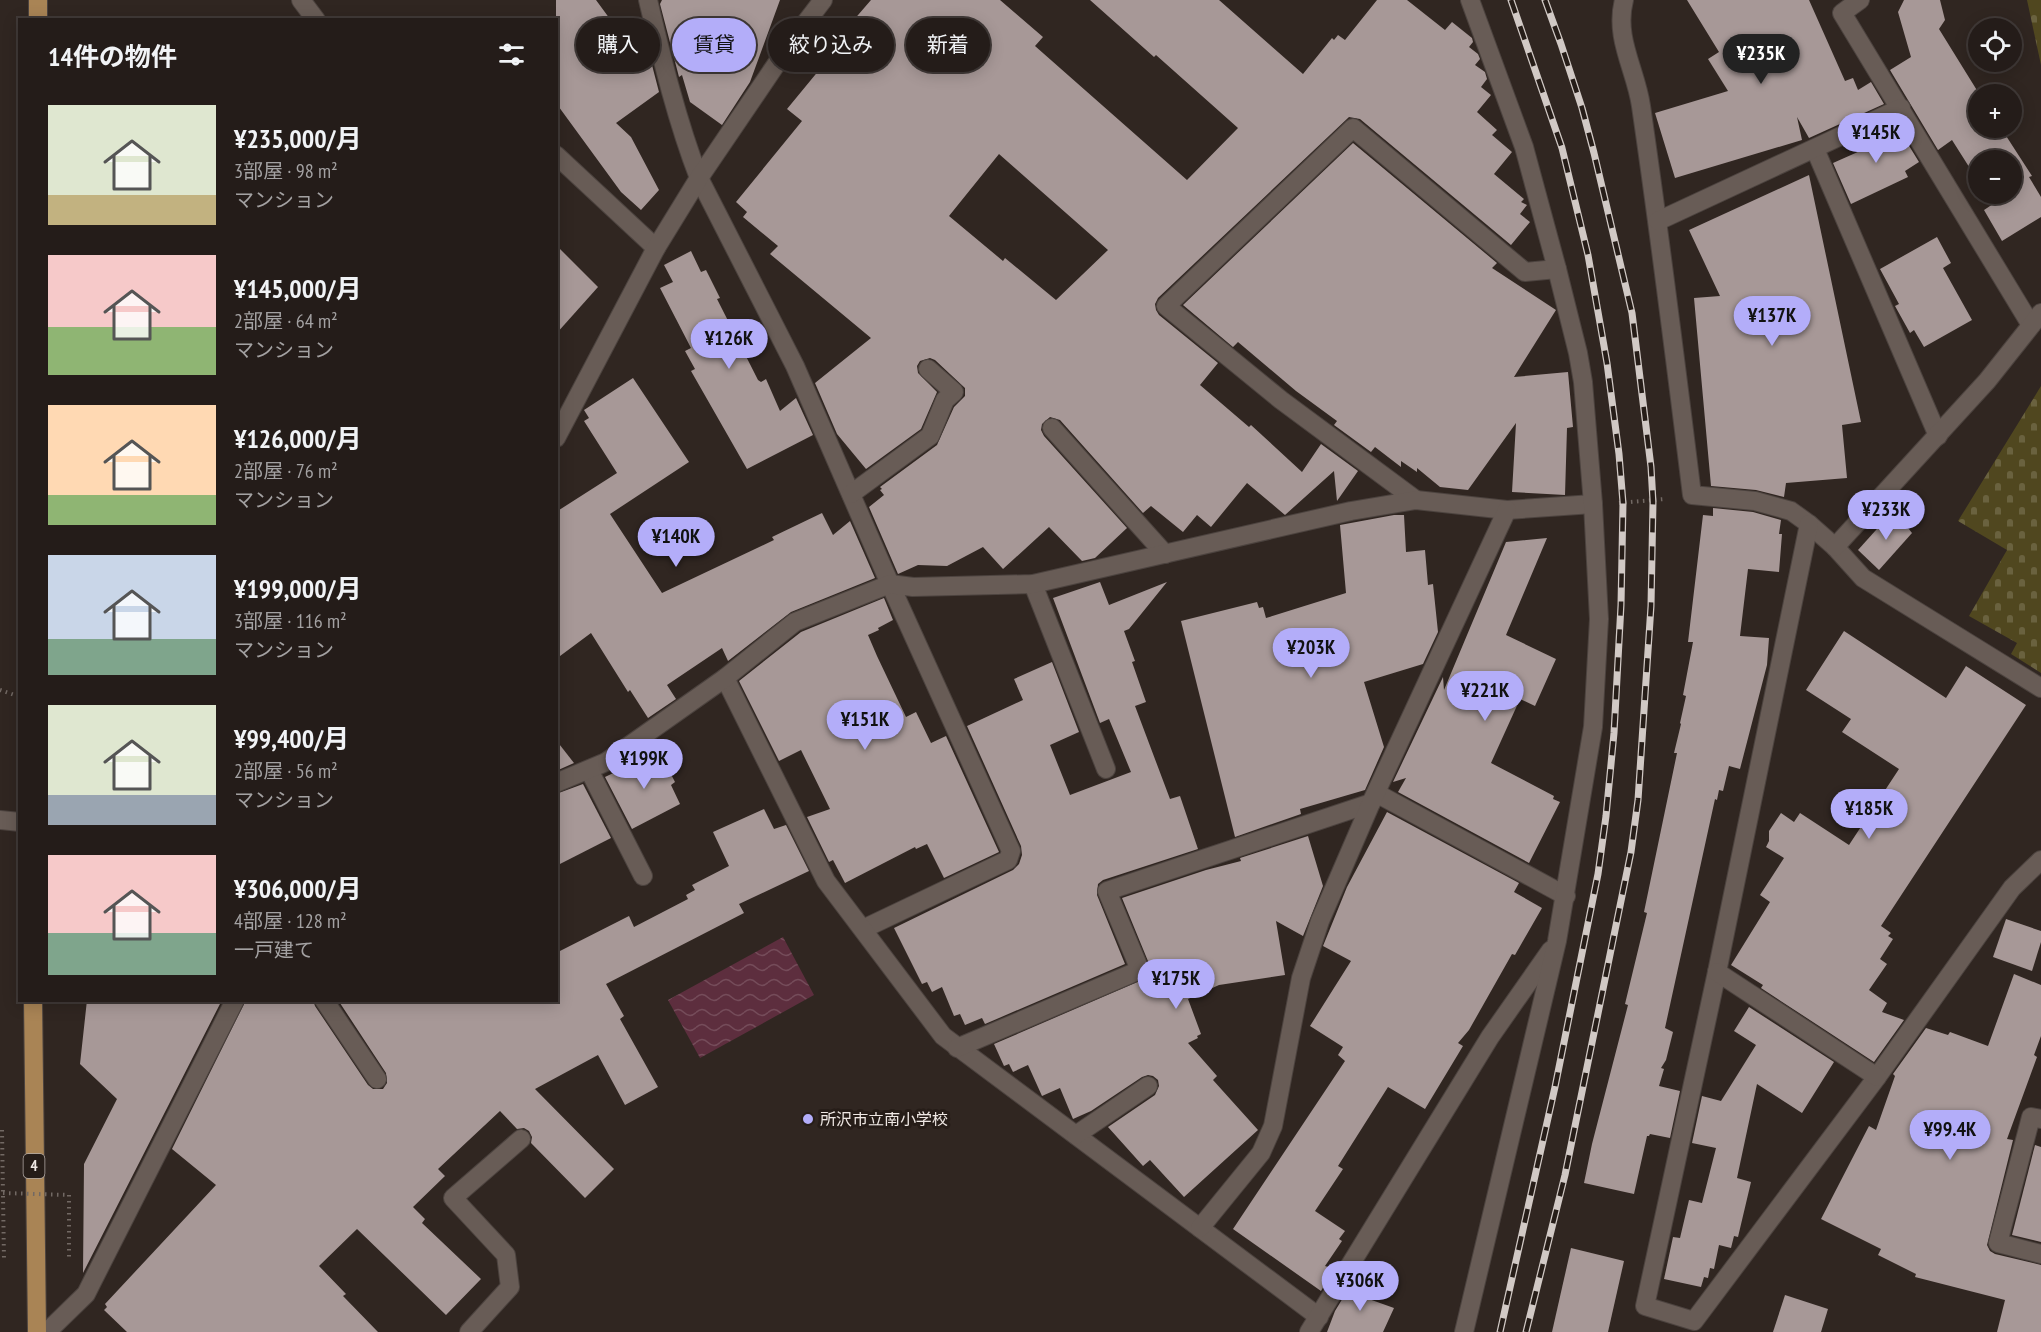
<!DOCTYPE html>
<html lang="ja">
<head>
<meta charset="utf-8">
<style>
	:root { --surface:#241c19; --page:#2c2522; --text:#f1f3f6; --muted:#a3a1a2; --line:#413a38; --accent:#b3adf9 }
	body { margin:0; font-family:"PT Sans Narrow","Noto Sans JP",sans-serif; background:var(--page); color:var(--text); height:100vh; display:flex; flex-direction:column; font-size:22px; white-space:nowrap }
	* { box-sizing:border-box; margin:0 }
	p { font-size:20px; color:var(--muted) }
	.icon { flex:none; width:33px; height:33px; fill:none; stroke:currentColor; stroke-width:2; stroke-linecap:round; stroke-linejoin:round }
	.map { position:relative; flex:1; overflow:hidden }
	.side { position:absolute; left:18px; top:18px; width:540px; height:984px; display:flex; flex-direction:column; background:var(--surface); border-radius:0px; box-shadow:0 3px 15px #0003,0 0 0 2px var(--line) }
	.side>* { flex:none }
	.top-card { position:absolute; left:576px; top:18px; width:570px; height:54px; display:flex; gap:12px }
	.tools { position:absolute; left:1968px; top:18px; display:grid; gap:12px }
	.tools a { display:grid; place-items:center; width:54px; height:54px; border-radius:50%; background:var(--surface); box-shadow:0 3px 15px #0003,0 0 0 2px var(--line); font-size:30px }
	.price { position:absolute; translate:-50% -51px; padding:0 14px; border-radius:21px; background:var(--accent); color:#111; font-size:20px; line-height:39px; filter:drop-shadow(0 2px 3px #0008) }
	.price::after { content:''; position:absolute; left:50%; top:36px; width:18px; height:14px; margin-left:-9px; background:inherit; clip-path:polygon(0 0,100% 0,50% 100%) }
	.price.active { background:#222; color:#fff }
	ul { padding:0; list-style:none }
	li { display:flex; align-items:center; gap:18px; height:150px; padding:0 30px }
	li span { display:grid; place-items:center; flex:none; width:168px; height:120px; border-radius:0px; color:#555 }
	li>.icon { margin-inline-start:auto }
	span .icon { width:72px; height:72px; fill:#fffc; stroke-width:1 }
	li b { font-size:26px }
	h2 { display:flex; justify-content:space-between; align-items:center; height:72px; padding:0 30px; font-size:26px }
	.chip { padding:0 21px; border-radius:27px; background:var(--surface); box-shadow:0 3px 15px #0003,0 0 0 2px var(--line); font-size:21px; line-height:54px }
	.chip.active { background:var(--accent); color:#111 }
	.map>svg:first-child { display:block }
	.cemetery { fill:url(#cemetery-stones) }
	.water { fill:url(#water-waves) }
	.building { fill:#a79897; fill-rule:evenodd }
	.lines { fill:none; stroke-linecap:round; stroke-linejoin:round }
	.minor-casing { stroke:#4c433f; stroke-width:20 }
	.major-casing { stroke:#4c433f; stroke-width:20 }
	.path { stroke:#726964; stroke-width:4; stroke-dasharray:1.5 4.5; stroke-linecap:butt }
	.minor { stroke:#685c56; stroke-width:18 }
	.major { stroke:#a98455; stroke-width:18 }
	.rail-casing { stroke:#d1c9c5; stroke-width:7 }
	.rail { stroke:#261d18; stroke-width:4.5; stroke-dasharray:14; stroke-linecap:butt }
	.path-bridge { stroke:#726964; stroke-width:4; stroke-dasharray:1.5 4.5; stroke-linecap:butt }
	.poi-dot { fill:#b3adf9; stroke:#261d18; stroke-width:2 }
	.labels { text-anchor:middle; stroke-width:6; stroke-linejoin:round; paint-order:stroke }
	.shield { fill:#261d18; stroke:#b3aba7; stroke-width:1.5 }
	.shield-label { font-size:15px; font-weight:bold; fill:#efe8e4 }
	.poi-label { font-size:16px; fill:#efe8e4; stroke:#261d18; text-anchor:start }
</style>
</head>
<body>
<div class="map">
<svg width="2041" height="1332" viewBox="0 0 2041 1332">
	<defs>
		<pattern id="cemetery-stones" width="16" height="16" patternUnits="userSpaceOnUse" patternTransform="scale(1.5)"><rect width="16" height="16" fill="#50471f"/><path d="M2 7V4a2 2 0 0 1 4 0v3zM10 15v-3a2 2 0 0 1 4 0v3z" fill="#6a623f"/></pattern>
		<pattern id="water-waves" width="16" height="10" patternUnits="userSpaceOnUse" patternTransform="scale(1.5)"><rect width="16" height="10" fill="#5d2e3e"/><path d="M0 5q4-4 8 0t8 0" fill="none" stroke="#754c5a"/></pattern>
	</defs>
	<rect width="100%" height="100%" fill="#302621"/>
	<!-- cemetery -->
	<g class="cemetery">
		<path d="M2027,0h14v65z"/>
		<path d="M2041,386v287l-30,-19 6,-11 -48,-27 38,-66 -49,-29z"/>
	</g>
	<!-- water -->
	<path class="water" d="M783,937l31,58 -114,63 -32,-58z"/>
	<!-- building -->
	<g class="building">
		<path d="M556,0h40l44,60 6,-18 13,50 -43,31 15,14 28,53 -18,20 -20,-18 -65,-89z"/>
		<path d="M662,0h118l-30,82 -28,43 -32,-23 -8,-27 -3,2 -19,-73z"/>
		<path d="M871,0h129l43,37 -8,9 152,134 51,-52 -82,-73 -2,2 -64,-57h129l84,74 29,-36 2,2 4,-5 7,5 32,-40h30l38,30 7,-8 20,16 1,4 -4,5 9,7 2,5 -5,6 10,7 2,7 -6,8 10,8 -14,17 20,18 -5,5 20,17 -18,22 30,25 -3,3 6,3 -7,9 10,8 -19,23 -151,-126 -11,-2 -191,181 -3,6 1,6 3,5 59,48 -18,22 49,42 2,-2 51,47 19,-28 37,27 -21,30 -3,-30 -49,44 -38,-32 -36,44 -14,-12 -14,17 -32,-26 -8,7 -83,-93 -10,-3 -8,7 -1,6 3,6 83,92 -32,30 -13,3 -33,-34 -46,42 -20,-22 -36,19 -29,-1 -20,9 -29,-67 15,-12 -4,-5 2,-1 -2,-2 57,-42 17,-38 11,-11v-8l-30,-28 -5,-2 -10,3 -3,5 1,7 19,19 -16,37 -55,40 -29,-35 -22,-51 56,-45 -101,-84 8,-8 -35,-29 4,-5 -11,-10 66,-81 -15,-12 70,-85 -5,-2zM999,154l109,96 -52,50 -51,-42 -2,3 -54,-45z"/>
		<path d="M1687,0h122l36,81 8,-3 5,12 13,-8 13,22 -75,34 -12,-21 5,23 -127,38 -20,-65 73,-22 -20,-32 11,-7z"/>
		<path d="M1904,0h36l5,20 -6,9 39,63v36h23l31,48 -3,1 12,20v20l-39,24 -18,-31 9,-6 -7,-10h26v-34h-34v21l-26,-41 -14,10 -48,-80 21,-13 -13,-45z"/>
		<path d="M1895,123l24,39 -14,9 3,6 -57,27 -18,-41 27,-12 -4,-10z"/>
		<path d="M1353,143l144,120 -5,5 64,42 -42,67 54,-5 5,55 -6,1 -2,67 -53,-3 4,-69 -48,67 -28,-3 -23,-19v4l-16,-11v6l-26,-20 -4,5 -37,-27 3,-4 -41,-30 -58,-49 -5,5 -50,-42z"/>
		<path d="M1809,175l52,247 -19,3 5,53 -61,5 -2,14 -28,-7 -45,-4 -17,-188 26,-2 -31,-66z"/>
		<path d="M1937,237l14,26 -8,5 29,52 -48,27 -10,-17 -4,3 -15,-27 4,-2 -19,-35z"/>
		<path d="M556,245l42,42 -42,47z"/>
		<path d="M691,251l10,21 5,-2 14,28 -3,1 41,81 3,2 5,-3 14,32 16,-13 17,37 -66,34 -56,-98 4,-2 -10,-18 6,-3 -31,-60 13,-6 -9,-17z"/>
		<path d="M633,378l56,84 -79,52 52,79 112,-53 -2,-3 50,-24 11,22 17,-14 25,57 -84,34 -63,49 -6,-13 -55,37 9,14 -28,19 -18,-28 -2,2 -37,-59 -35,26v-147l61,-39 -33,-52 5,-3 -5,-8z"/>
		<path d="M1713,508l40,4 28,8 -2,14h3l-3,38 -31,-3 -8,67 29,2 -2,27 -27,104 -11,-3 -6,25 -4,-1 -2,10 -2,-1 -50,229 8,4 -7,28 -5,8 3,1 -5,17 21,5 -10,47 -20,-4 -1,2h-2l-13,58 -50,-11 8,-39 36,-139 -3,-1 22,-91 -3,-1 33,-159h-3l7,-29 -1,-1 6,-27 -3,-1 10,-53h-5l15,-127 10,1z"/>
		<path d="M1894,510l18,23 -33,37 -21,-20z"/>
		<path d="M1394,515h10l2,37 19,-2 3,35 5,-1 5,48 -15,32 -59,18 20,65 -19,43 -65,19 1,5 -66,23 -54,-216 76,-19 2,6 4,-1 3,11 80,-25 -6,-68z"/>
		<path d="M1547,538l-41,97 50,24 -21,47 -15,-7 -29,64 63,33 -1,3 7,3 -31,61 -131,-71 8,-14 -13,4 50,-105 1,13 62,-148z"/>
		<path d="M1100,582l9,23 58,-23 -38,47 -5,2 11,30 -3,1 14,40 -11,4 35,93 10,-3 18,53 -95,31 -5,4 -1,11 28,69 -140,60 -3,-6 -17,7 -5,-11 -6,2 -12,-29 -10,5 -5,-10 -5,2 -28,-56 119,-58 6,-6 3,-9 -1,-9 -54,-120 56,-26 -9,-21 38,-17 27,70 -29,13 20,50 61,-23 -22,-53 -9,4 -47,-125z"/>
		<path d="M884,598l9,22 -15,8 1,2 -11,5 9,21 29,61 10,-5 15,31 15,-7 53,116 -55,26 -17,-34 -11,5 -1,-2 -70,36 -12,-23 -4,2 -22,-45 23,-8 -29,-59 -22,11 -40,-80 62,-49z"/>
		<path d="M1844,631l102,67 20,-32 60,39 -145,221 10,7 -3,3 5,3 -13,20 7,5 -18,26 18,13 -5,9 22,8 -30,42 -113,-74 2,-3 -32,-20 39,-63 -10,-7 24,-37 -18,-11 3,-6v-10l12,-18 13,9 6,-9 49,32 50,-76 -57,-37 9,-13 -45,-29z"/>
		<path d="M556,740l18,23 -18,8z"/>
		<path d="M659,751l16,31 -4,3 9,19 -48,25 -27,-52z"/>
		<path d="M583,784l28,54 -55,28v-72z"/>
		<path d="M764,809l10,20 12,-4 23,46 -70,33 5,9 -138,71 18,32 -4,3 38,68 -33,18 -27,-50 -63,34 79,80 -29,29 -54,-55 1,-6 -3,-6 -5,-3 -7,1 -17,-18 -62,58 7,7 -32,31 12,12 -3,4 59,56 -35,36 -89,-86 -38,37 27,28 -3,2 35,36h-251l-23,-22 3,-3 -2,-3 111,-119 -44,-36 74,-149h67l2,6 53,79 5,4h10l4,-6 -1,-10 -48,-73h218v-47l73,-37 5,11 54,-28 -2,-4 9,-5 -3,-5 37,-19 -16,-34z"/>
		<path d="M1387,812l132,71 -5,9 28,16 -27,47 -3,-1 -43,76 -11,13 5,3 -38,63 -37,-22 -50,79 5,3 -28,42 30,20 -6,8 3,2 -17,25 9,3 -13,22 -88,-62 112,-168 -7,-6 5,-8 -33,-21 41,-65 -28,-15 24,-59z"/>
		<path d="M1308,836l15,50 -20,50 -27,-15 9,54 -66,10 -31,14 13,35 -4,2 1,2 -10,5 29,33 -4,4 45,50 -74,67 -34,-37 -7,6 -35,-39 47,-32 4,-9 -1,-6 -5,-4 -5,-1 -6,2 -51,34 -18,8 -13,-31 -18,8 -14,-31 -15,7 -4,-8 -5,2 -10,-22 155,-67 2,-5 -1,-6 -28,-68 84,-28 35,-9 -1,-3z"/>
		<path d="M2006,919l35,12v11l-9,29 -39,-14z"/>
		<path d="M2014,974l27,11v51l-7,19 3,2 -30,82 6,1 -26,105 3,6 5,3 46,11v67h-44l8,-32 -90,-23 1,-3 -38,-19 3,-6 -60,-30 48,-93 7,4 19,-54 -2,-2 33,-46 22,7 2,-3 38,14z"/>
		<path d="M87,1000h135l-139,273 1,-109 33,-65 -37,-35z"/>
		<path d="M1749,1007l85,55 -32,51 -45,-29 -20,94 14,4 -13,55 -4,-1 -3,12 -12,-3 -5,24 -4,-1 -2,10 -4,-1 -3,10 -37,-8 9,-42 7,1 9,-38 13,3 14,-55 -24,-5 10,-47 19,5 35,-56 -22,-14z"/>
		<path d="M2035,1145l6,2v95l-29,-7z"/>
		<path d="M1571,1248l53,13 -16,71h-56z"/>
		<path d="M1355,1278l19,7 -8,13 28,10 -11,24h-56l8,-21z"/>
		<path d="M1785,1295l43,14 -7,23h-48z"/>
	</g>
	<g class="lines">
		<!-- minor casing -->
		<g class="minor-casing">
			<g id="minor">
				<path d="M301,0l15,20"/>
				<path d="M648,0c14,59 29,121 51,178l96,188 95,218 121,267 -3,9 -145,69"/>
				<path d="M1624,0c-10,38 12,70 17,106 19,130 35,259 51,389l63,6 36,10 18,13 26,23 28,31 178,110"/>
				<path d="M1860,0l-18,13 189,312"/>
				<path d="M1815,149l123,287"/>
				<path d="M556,155l100,93"/>
				<path d="M1658,221l243,-113"/>
				<path d="M1052,428l113,126"/>
				<path d="M556,438l100,-190 43,-70 95,-140 29,-38"/>
				<path d="M851,494l79,-58 15,-36 9,-8 -26,-23"/>
				<path d="M1416,500l-135,-100 -115,-94 187,-178 172,144 32,-3"/>
				<path d="M1809,524l-92,448 -72,334 49,15 183,-244 135,-189 29,-28"/>
				<path d="M1835,547l152,-166 54,-68"/>
				<path d="M1033,584l73,185"/>
				<path d="M725,678l101,203 117,155 376,281"/>
				<path d="M589,770l54,106"/>
				<path d="M556,783l50,-21 119,-84 70,-56 95,-38 23,3 120,-3 318,-73 65,-11 91,10 86,-6"/>
				<path d="M1376,793l190,103"/>
				<path d="M0,820l20,2"/>
				<path d="M1717,972l160,105"/>
				<path d="M324,1000l53,79"/>
				<path d="M957,1048l183,-78 -33,-79 264,-88"/>
				<path d="M2041,1119l-10,-2 -33,126 43,11"/>
				<path d="M1076,1135l72,-49"/>
				<path d="M1200,1228l61,-75 12,-27 28,-148 19,-57 51,-118 136,-293"/>
				<path d="M47,1332l39,-38 6,-12 143,-282"/>
				<path d="M469,1332l41,-45 -4,-32 -53,-57 68,-59"/>
				<path d="M1309,1332l181,-295 61,-87"/>
				<path d="M1464,1332l93,-391 36,-214 6,-108 -6,-115 -10,-122 -5,-29 -21,-84 -33,-122 -54,-147"/>
			</g>
		</g>
		<!-- major casing -->
		<g class="major-casing">
			<g id="major">
				<path d="M38,20v-20"/>
				<path d="M33,1000l4,332"/>
			</g>
		</g>
		<!-- path -->
		<g class="path">
			<path d="M1619,503l46,-4"/>
			<path d="M0,690l20,7"/>
			<path d="M2,1130l2,130"/>
			<path d="M69,1195v64"/>
		</g>
		<!-- minor -->
		<use href="#minor" class="minor"/>
		<!-- major -->
		<use href="#major" class="major"/>
		<!-- rail casing -->
		<g class="rail-casing">
			<g id="rail">
				<path d="M1500,1332l55,-245 43,-213 8,-58 8,-83 7,-128 2,-102 -4,-49 -12,-91 -19,-108 -26,-107 -51,-148"/>
				<path d="M1526,1332l39,-157 66,-323 7,-52 13,-194 2,-104 -2,-35 -19,-154 -38,-160 -12,-45 -21,-64 -16,-44"/>
			</g>
		</g>
		<!-- rail -->
		<use href="#rail" class="rail"/>
		<!-- path-bridge -->
		<path class="path-bridge" d="M3,1193l66,2"/>
	</g>
	<!-- markers -->
	<circle class="poi-dot" cx="808" cy="1119" r="6"/>
	<g class="labels">
		<!-- shield labels -->
		<rect class="shield" x="23.5" y="1154" width="21" height="24" rx="4.5"/>
		<g class="shield-label">
			<text x="34" y="1171">4</text>
		</g>
		<!-- poi labels -->
		<g class="poi-label">
			<text x="820" y="1125">所沢市立南小学校</text>
		</g>
	</g>
</svg>
<div class="tools">
<a><svg class="icon" aria-label="locate" viewBox="0 0 24 24"><circle cx="12" cy="12" r="6"/><path d="M12 2v4M12 18v4M2 12h4M18 12h4"/></svg></a>
<a>+</a>
<a>−</a>
</div>
<b class="price active" style="left:1761px;top:85px">¥235K</b>
<b class="price" style="left:1876px;top:164px">¥145K</b>
<b class="price" style="left:1772px;top:347px">¥137K</b>
<b class="price" style="left:729px;top:370px">¥126K</b>
<b class="price" style="left:1886px;top:541px">¥233K</b>
<b class="price" style="left:676px;top:568px">¥140K</b>
<b class="price" style="left:1311px;top:679px">¥203K</b>
<b class="price" style="left:1485px;top:722px">¥221K</b>
<b class="price" style="left:865px;top:751px">¥151K</b>
<b class="price" style="left:644px;top:790px">¥199K</b>
<b class="price" style="left:1869px;top:840px">¥185K</b>
<b class="price" style="left:1176px;top:1010px">¥175K</b>
<b class="price" style="left:1950px;top:1161px">¥99.4K</b>
<b class="price" style="left:1360px;top:1312px">¥306K</b>
<div class="top-card">
<a class="chip">購入</a>
<a class="chip active">賃貸</a>
<a class="chip">絞り込み</a>
<a class="chip">新着</a>
</div>
<section class="side">
<h2>14件の物件<svg class="icon" aria-label="filters" viewBox="0 0 24 24"><path d="M4 7h16M4 17h16"/><circle cx="9" cy="7" r="2"/><circle cx="15" cy="17" r="2"/></svg></h2>
<ul>
<li><span style="background:linear-gradient(#dfe7d0 75%,#c2b280 0)"><svg class="icon" aria-label="home" viewBox="0 0 24 24"><path d="M3 11l9-7 9 7M6 9v11h12V9"/></svg></span><div><b>¥235,000/月</b><p>3部屋 · 98 m²</p><p>マンション</p></div></li>
<li><span style="background:linear-gradient(#f6c9c9 60%,#8fb573 0)"><svg class="icon" aria-label="home" viewBox="0 0 24 24"><path d="M3 11l9-7 9 7M6 9v11h12V9"/></svg></span><div><b>¥145,000/月</b><p>2部屋 · 64 m²</p><p>マンション</p></div></li>
<li><span style="background:linear-gradient(#ffd9b3 75%,#8fb573 0)"><svg class="icon" aria-label="home" viewBox="0 0 24 24"><path d="M3 11l9-7 9 7M6 9v11h12V9"/></svg></span><div><b>¥126,000/月</b><p>2部屋 · 76 m²</p><p>マンション</p></div></li>
<li><span style="background:linear-gradient(#c9d6e8 70%,#7fa58c 0)"><svg class="icon" aria-label="home" viewBox="0 0 24 24"><path d="M3 11l9-7 9 7M6 9v11h12V9"/></svg></span><div><b>¥199,000/月</b><p>3部屋 · 116 m²</p><p>マンション</p></div></li>
<li><span style="background:linear-gradient(#dfe7d0 75%,#9aa5b1 0)"><svg class="icon" aria-label="home" viewBox="0 0 24 24"><path d="M3 11l9-7 9 7M6 9v11h12V9"/></svg></span><div><b>¥99,400/月</b><p>2部屋 · 56 m²</p><p>マンション</p></div></li>
<li><span style="background:linear-gradient(#f6c9c9 65%,#7fa58c 0)"><svg class="icon" aria-label="home" viewBox="0 0 24 24"><path d="M3 11l9-7 9 7M6 9v11h12V9"/></svg></span><div><b>¥306,000/月</b><p>4部屋 · 128 m²</p><p>一戸建て</p></div></li>
</ul>
</section>
</div>
</body>
</html>
